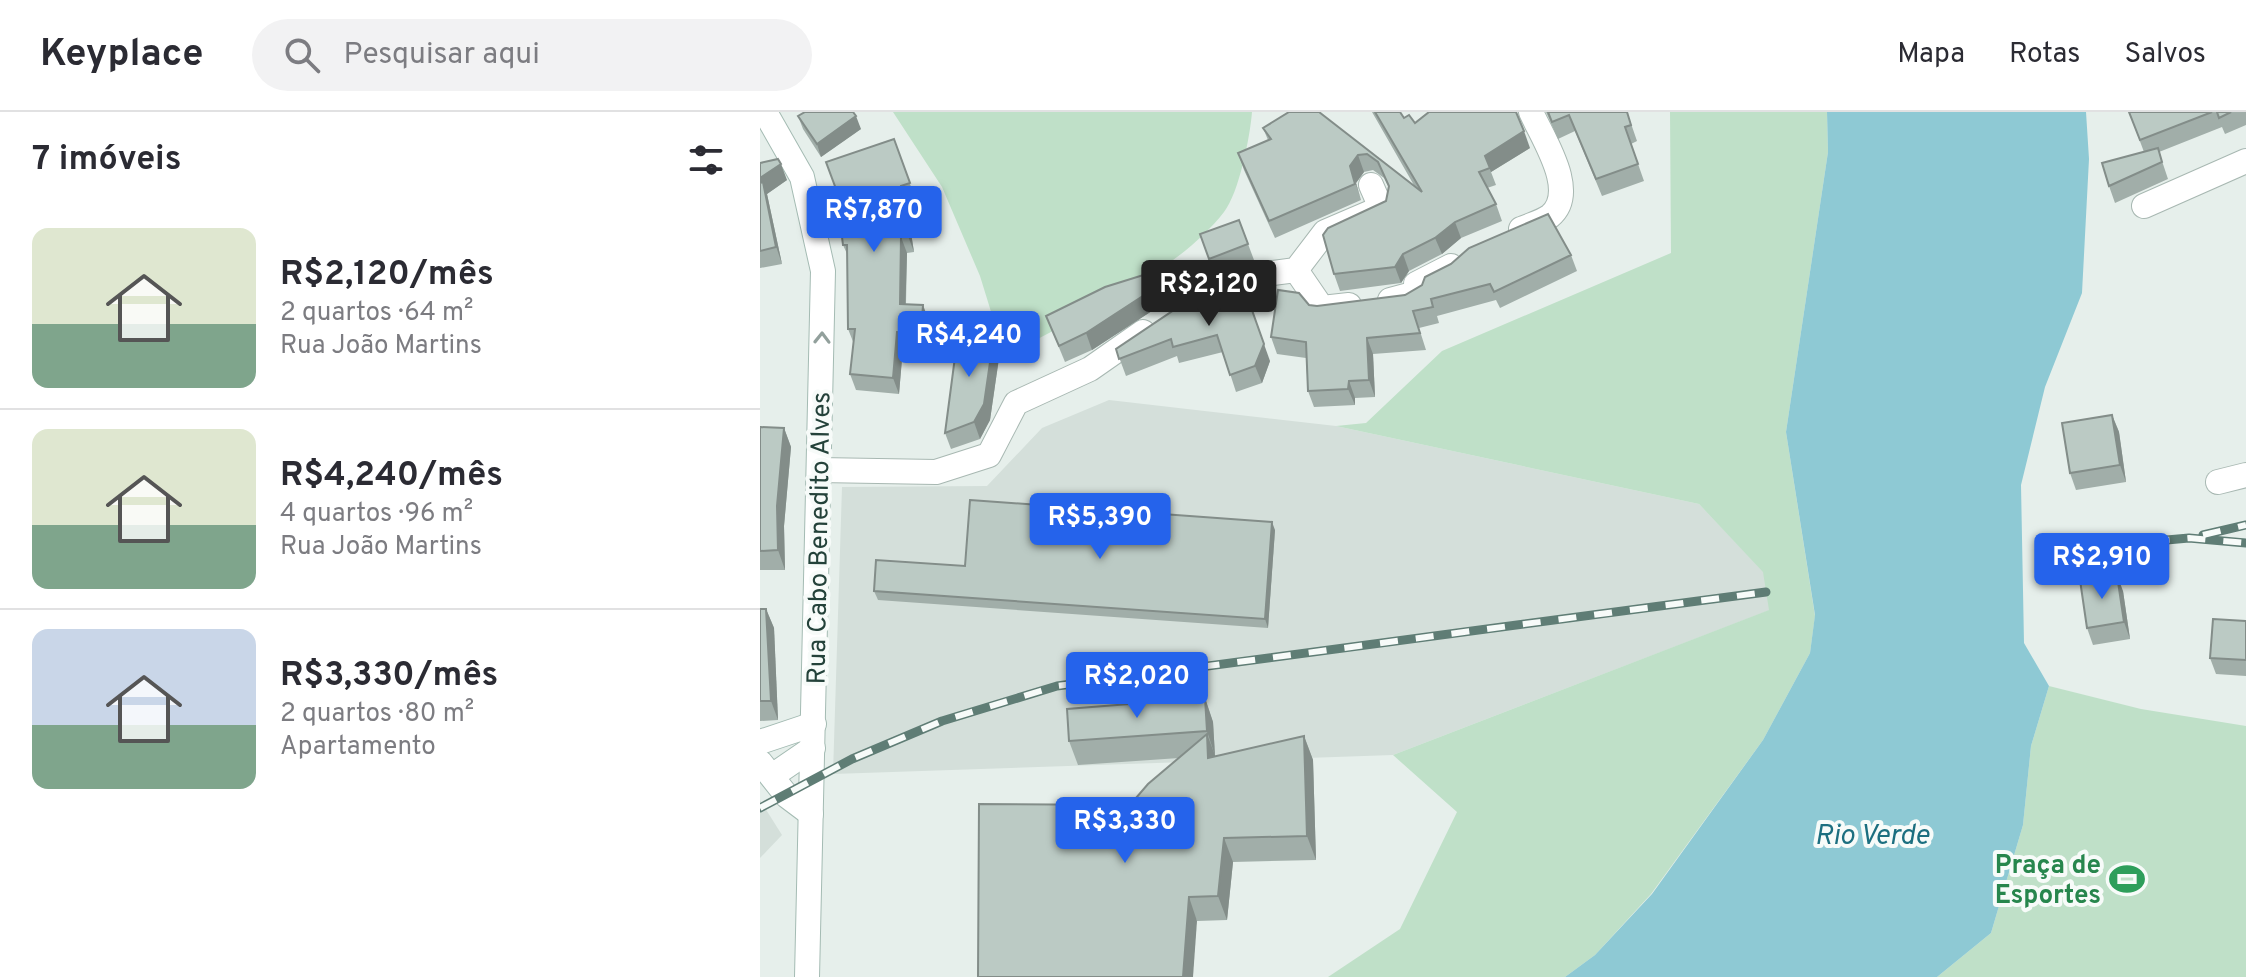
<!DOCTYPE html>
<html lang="pt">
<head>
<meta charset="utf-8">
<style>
	:root { --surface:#fff; --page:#f2f2f3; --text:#2b2b33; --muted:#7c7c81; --line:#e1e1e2; --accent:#2563eb }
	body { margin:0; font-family:Overpass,sans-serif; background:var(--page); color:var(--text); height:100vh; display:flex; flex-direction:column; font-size:30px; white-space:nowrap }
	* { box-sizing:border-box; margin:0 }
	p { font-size:26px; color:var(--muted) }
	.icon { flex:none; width:44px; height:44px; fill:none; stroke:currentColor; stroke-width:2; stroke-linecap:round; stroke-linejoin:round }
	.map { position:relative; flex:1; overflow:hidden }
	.panel { display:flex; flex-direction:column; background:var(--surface); width:760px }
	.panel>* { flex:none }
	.price { position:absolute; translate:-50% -68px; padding:0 18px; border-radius:8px; background:var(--accent); color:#fff; font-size:26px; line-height:52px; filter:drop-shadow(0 2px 4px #0008) }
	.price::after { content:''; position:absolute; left:50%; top:48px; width:24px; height:18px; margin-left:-12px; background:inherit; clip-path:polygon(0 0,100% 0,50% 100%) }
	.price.selected { background:#222; color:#fff }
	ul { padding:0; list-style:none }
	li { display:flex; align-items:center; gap:24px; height:200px; padding:0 32px }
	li+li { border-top:2px solid var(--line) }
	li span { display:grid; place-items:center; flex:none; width:224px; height:160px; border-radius:16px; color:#555 }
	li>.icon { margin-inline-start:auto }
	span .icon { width:96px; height:96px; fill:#fffc; stroke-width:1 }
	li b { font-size:34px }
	h2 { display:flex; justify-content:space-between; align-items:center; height:96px; padding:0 32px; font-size:34px }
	header { display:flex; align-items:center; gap:48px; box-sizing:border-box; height:112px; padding:0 40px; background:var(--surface); border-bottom:2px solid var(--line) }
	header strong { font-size:38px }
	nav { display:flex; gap:44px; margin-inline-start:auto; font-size:28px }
	.search { width:560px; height:72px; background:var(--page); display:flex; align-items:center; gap:20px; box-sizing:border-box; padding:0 28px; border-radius:44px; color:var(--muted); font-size:30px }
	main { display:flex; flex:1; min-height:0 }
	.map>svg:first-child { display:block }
	.built { fill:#d4dfda }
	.green { fill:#bfe0c8 }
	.water { fill:#8ec9d4 }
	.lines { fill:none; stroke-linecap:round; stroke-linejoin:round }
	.street-casing { stroke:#a8b8b2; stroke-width:26 }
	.secondary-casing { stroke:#a4bbb3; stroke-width:26 }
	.street { stroke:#fff; stroke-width:24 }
	.secondary { stroke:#fff; stroke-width:24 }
	.rail-casing { stroke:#5f7d75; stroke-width:9 }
	.rail { stroke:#f7fbf9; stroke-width:6; stroke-dasharray:18; stroke-linecap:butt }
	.wall { fill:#a1aea9 }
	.shaded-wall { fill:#838d89 }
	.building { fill:#bbcac4; stroke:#838d89; stroke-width:2 }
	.oneway { stroke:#92a09c }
	.labels { text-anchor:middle; stroke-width:8; stroke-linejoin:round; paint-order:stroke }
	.street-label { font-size:26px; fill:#24423a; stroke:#f7fbf9 }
	.leisure-label { font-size:26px; font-weight:bold; fill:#27864d; stroke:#f7fbf9; text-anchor:end }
	.water-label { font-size:28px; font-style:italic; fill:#1c6f80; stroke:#f7fbf9 }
</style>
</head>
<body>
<header>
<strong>Keyplace</strong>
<div class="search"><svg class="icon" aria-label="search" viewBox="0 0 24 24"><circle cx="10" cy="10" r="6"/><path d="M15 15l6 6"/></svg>Pesquisar aqui</div>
<nav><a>Mapa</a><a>Rotas</a><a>Salvos</a></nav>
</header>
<main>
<section class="panel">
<h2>7 imóveis<svg class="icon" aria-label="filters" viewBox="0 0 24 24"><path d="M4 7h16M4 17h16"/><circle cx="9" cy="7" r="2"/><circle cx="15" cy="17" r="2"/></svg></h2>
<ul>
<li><span style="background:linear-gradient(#dfe7d0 60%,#7fa58c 0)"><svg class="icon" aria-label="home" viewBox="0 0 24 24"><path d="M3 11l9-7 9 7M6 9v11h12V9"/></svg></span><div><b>R$2,120/mês</b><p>2 quartos · 64 m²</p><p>Rua João Martins</p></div></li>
<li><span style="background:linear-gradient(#dfe7d0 60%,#7fa58c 0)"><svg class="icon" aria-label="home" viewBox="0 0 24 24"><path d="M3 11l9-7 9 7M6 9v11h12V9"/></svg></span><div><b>R$4,240/mês</b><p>4 quartos · 96 m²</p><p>Rua João Martins</p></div></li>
<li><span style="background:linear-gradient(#c9d6e8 60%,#7fa58c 0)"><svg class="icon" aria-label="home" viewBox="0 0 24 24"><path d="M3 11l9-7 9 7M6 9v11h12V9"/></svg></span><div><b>R$3,330/mês</b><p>2 quartos · 80 m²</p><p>Apartamento</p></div></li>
</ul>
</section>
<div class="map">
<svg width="1486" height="865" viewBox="0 0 1486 865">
	<rect width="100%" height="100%" fill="#e6efeb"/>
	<!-- built -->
	<g class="built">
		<path d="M349,288l227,26 363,78 65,68 6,38 -377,145 -560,19 9,-287 145,-1 55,-58z"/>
		<path d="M0,688l22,35 -22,23z"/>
	</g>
	<!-- green -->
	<g class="green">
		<path d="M133,0h359c-2,25 -13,81 -28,100 -49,63 -149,105 -219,145l-25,-81 -38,-89z"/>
		<path d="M910,0h157l1,40 -42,280 29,184 -5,37 -47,87 -112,154 -56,61 -30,22h-237l72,-48 57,-117 -64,-57 376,-145 -6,-38 -64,-68 -363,-78 30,-3 76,-72 229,-98z"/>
		<path d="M1289,574l92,23 105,17v251h-309l54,-44 32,-108 8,-79z"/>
	</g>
	<!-- water -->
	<path class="water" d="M1067,0h259l3,47 -7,134 -37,94 -24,98 3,158 25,43 -18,60 -8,79 -32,108 -54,44h-372l30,-22 57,-61 111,-154 47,-87 5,-38 -29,-183 42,-280z"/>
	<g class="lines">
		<!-- street casing -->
		<g class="street-casing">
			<g id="street">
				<path d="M1384,94l102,-45"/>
				<path d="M761,117c9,-4 21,-7 29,-13 29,-24 -7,-77 -19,-104"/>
				<path d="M536,158l26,38 27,-3"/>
				<path d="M447,185l44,-21 45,-6 29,-38 56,-24 -10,-23"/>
				<path d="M630,188l26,-7v-9l35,-18"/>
				<path d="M59,358l117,2 53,-17 27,-52 74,-34 53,-37"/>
				<path d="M1458,370l28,-7"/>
			</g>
		</g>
		<!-- secondary casing -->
		<g class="secondary-casing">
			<g id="secondary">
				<path d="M5,0l37,65 21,94 -16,706"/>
				<path d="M0,630l54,-18"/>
				<path d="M0,650l27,34 24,18"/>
				<path d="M12,664l41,-28"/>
			</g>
		</g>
		<!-- street -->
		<use href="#street" class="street"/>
		<!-- secondary -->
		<use href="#secondary" class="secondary"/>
		<!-- rail casing -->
		<g class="rail-casing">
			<g id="rail">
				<path d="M1443,423l43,-10"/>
				<path d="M1284,439l145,-13 57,5"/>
				<path d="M0,696l92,-49 90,-38 115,-35 709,-94"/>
			</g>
		</g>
		<!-- rail -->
		<use href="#rail" class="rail"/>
	</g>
	<!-- wall -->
	<g class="wall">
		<path d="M559,0l96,75 -43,-75h28l4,6 11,5 115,25 -39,24 5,13 -9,3 9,16 6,17 -41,17 -19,16 -33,17 -8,12 -61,8 -6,-17 52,-73 3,-13 -5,-10 -11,-8 -9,2 -8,11 5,17 -86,38 -31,-68 -6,-17 30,-13 -5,-12z"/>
		<path d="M786,0h81l10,29 -6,3 13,37 -42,15 -27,-65 -17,8z"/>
		<path d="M1369,0h117v13l-21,9 -3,-7 -63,25 9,27 -53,24 -6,-17 35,-34z"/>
		<path d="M38,4l63,13 -40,28 -18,-28z"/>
		<path d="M134,27l21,59 -9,3 8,51 -7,1 -1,51 23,17 -2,28 -24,-2 -4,47 -43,-4 -6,-16 4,-30 -6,-15v-73l-5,-11z"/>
		<path d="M0,51l27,17 -20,14 15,70 -22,4z"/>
		<path d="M479,108l15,40 -39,16 -15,-42z"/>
		<path d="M811,143l6,16 -77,37 -4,-8 -59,16 2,7 -20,5 7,22 -53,4 2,43 -20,1v7l-41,2 -6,-16 -2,-33 -29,-4 -6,-17 38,-32 8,1 88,-11z"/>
		<path d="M421,180l-89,58 -27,12 -19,-46z"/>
		<path d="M423,192l87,57 -8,22 -26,9 -13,-40 -44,11 -2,-7 -51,20 -10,-27z"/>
		<path d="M240,239l-10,69 -10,19 -29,10 -6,-16z"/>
		<path d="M1352,303l7,17 7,50 -50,8 -6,-17z"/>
		<path d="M0,315l24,1 7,19 -7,79 1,44h-25z"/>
		<path d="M515,418l-7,98 -390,-28 -4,-9 91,-25z"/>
		<path d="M1363,479l7,48 -37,6 -6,-17z"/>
		<path d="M0,497h6l8,19 4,92 -18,1z"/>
		<path d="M1486,509v55l-30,-2 -6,-16z"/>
		<path d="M445,586l8,24 2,34 89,-20 9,24 3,100 -83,2 -6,58 -30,1 -67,-116 49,-47 -101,7 -9,-24z"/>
	</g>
	<!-- shaded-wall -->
	<g class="shaded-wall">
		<path d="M96,4l5,13 -40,28 -4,-13z"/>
		<path d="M764,19l6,17 -39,24 -6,-16z"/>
		<path d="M598,43l6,17 -8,11 5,17 -11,-34z"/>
		<path d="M21,52l6,16 -20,14 15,70 -22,-65v-21z"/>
		<path d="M141,74l5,15 8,51 -6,-16z"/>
		<path d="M695,110l6,16 -19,16 -7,-16z"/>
		<path d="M141,125l6,16 -2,66 -5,-15z"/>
		<path d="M643,142l6,17 -8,12 -6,-16z"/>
		<path d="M415,163l6,17 -89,58 -6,-17z"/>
		<path d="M483,173l27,76 -8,22 -7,-17z"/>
		<path d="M163,193l6,16 -2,28 -6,-16z"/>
		<path d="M137,220l6,15 -4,47 -6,-16z"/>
		<path d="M234,223l6,16 -10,69 -10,19 -6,-17z"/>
		<path d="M607,226l6,16 2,43 -6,-17z"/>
		<path d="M589,269l6,17v7l-7,-16z"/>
		<path d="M1352,303l7,17 7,50 -6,-17z"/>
		<path d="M24,316l7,19 -7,79 1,44 -7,-20 -1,-44z"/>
		<path d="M512,410l3,8 -7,98 -3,-9z"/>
		<path d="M1357,463l6,16 7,48 -6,-17z"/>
		<path d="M6,497l8,19 4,92 -7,-19z"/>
		<path d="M445,586l8,24 2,34 -8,-25z"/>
		<path d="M447,622l9,24h-8z"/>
		<path d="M544,624l9,24 3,100 -9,-24z"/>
		<path d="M464,726l9,24 -6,58 -9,-24z"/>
		<path d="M429,785l8,24 -4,56h-10z"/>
	</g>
	<!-- building -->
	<g class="building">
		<path d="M45,0h48l3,4 -39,28 -19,-28z"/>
		<path d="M529,0h30l103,80 -47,-80h25l4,6 5,-3 6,8 14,-11h87l8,19 -39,25 5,12 -11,4 17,32 -41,18 -20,16 -32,16 -8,13 -61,7 -11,-39 5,-7 58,-27 3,-15 -11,-24 -11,-8 -9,1 -8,11 5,18 -86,37 -31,-68 33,-14 -8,-11z"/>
		<path d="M788,0h79l4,13 -6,2 13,37 -42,15 -27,-64 -17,7z"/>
		<path d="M1369,0h83l-72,28z"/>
		<path d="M1457,0h14l-12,6z"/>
		<path d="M134,27l16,44 -9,3 7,50 -7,1 -1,67 23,1 -2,28 -24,-1 -4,46 -43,-4 5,-45h-7l-1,-84h-4l-7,-56 -10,-27z"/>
		<path d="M1398,36l4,14 -53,24 -7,-23z"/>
		<path d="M18,47l3,5 -21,14v-15z"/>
		<path d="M3,70l13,65 -16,4v-68z"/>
		<path d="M788,102l23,41 -77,37 -4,-8 -59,15 2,8 -20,4 7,22 -53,5 2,42 -20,1 -1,8 -40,2 -2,-49 -35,-5 7,-47 21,3 10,12 8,1 88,-11 17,-10 3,-8 26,-13 18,-16z"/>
		<path d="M479,108l9,24 -39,15 -9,-25z"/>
		<path d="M393,160l22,3 -89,58 -27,13 -13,-30 59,-29z"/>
		<path d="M470,171l13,2 21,59 -9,22 -25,9 -13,-40 -44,12 -2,-8 -52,20 -3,-10 67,-45z"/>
		<path d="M198,222l36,1 -10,69 -10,18 -29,11z"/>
		<path d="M1352,303l8,50 -50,8 -8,-50z"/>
		<path d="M0,315l24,1 -7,78 1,44 -18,1z"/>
		<path d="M210,388l302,22 -7,97 -391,-28 2,-31 89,6z"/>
		<path d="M1357,463l7,47 -37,6 -7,-48z"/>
		<path d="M0,497h6l5,92h-11z"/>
		<path d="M1453,507l33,2v39l-36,-2z"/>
		<path d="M445,586l2,33 -138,10 -2,-32z"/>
		<path d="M447,622l1,24 96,-22 3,100 -83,2 -6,58 -29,1 -6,80h-205l1,-173 151,1 18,-21z"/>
	</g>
	<!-- one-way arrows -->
	<defs><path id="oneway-chevron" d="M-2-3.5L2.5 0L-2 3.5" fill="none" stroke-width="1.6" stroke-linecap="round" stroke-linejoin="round" transform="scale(2)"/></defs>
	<use class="oneway" href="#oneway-chevron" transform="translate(62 226) rotate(-89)"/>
	<!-- icons -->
	<defs>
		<g id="stadium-bare" transform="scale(2.76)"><path d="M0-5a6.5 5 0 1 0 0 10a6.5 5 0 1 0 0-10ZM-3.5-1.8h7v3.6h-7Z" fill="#2e9e5b" stroke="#f7fbf9" stroke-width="2.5" paint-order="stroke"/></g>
	</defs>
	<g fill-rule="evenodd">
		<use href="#stadium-bare" x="1367" y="767"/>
	</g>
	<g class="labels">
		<!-- street labels -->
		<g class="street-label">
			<text transform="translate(58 426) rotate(-89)" y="9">Rua Cabo Benedito Alves</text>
		</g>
		<!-- leisure labels -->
		<g class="leisure-label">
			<text x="1341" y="761">Praça de<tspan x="1341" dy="30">Esportes</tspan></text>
		</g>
		<!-- water labels -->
		<g class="water-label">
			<text x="1112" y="732">Rio Verde</text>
		</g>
	</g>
</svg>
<b class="price" style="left:114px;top:142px">R$7,870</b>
<b class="price selected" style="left:449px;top:216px">R$2,120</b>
<b class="price" style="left:209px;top:267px">R$4,240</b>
<b class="price" style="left:340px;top:449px">R$5,390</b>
<b class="price" style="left:1342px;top:489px">R$2,910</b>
<b class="price" style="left:377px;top:608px">R$2,020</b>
<b class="price" style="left:365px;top:753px">R$3,330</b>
</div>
</main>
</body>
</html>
